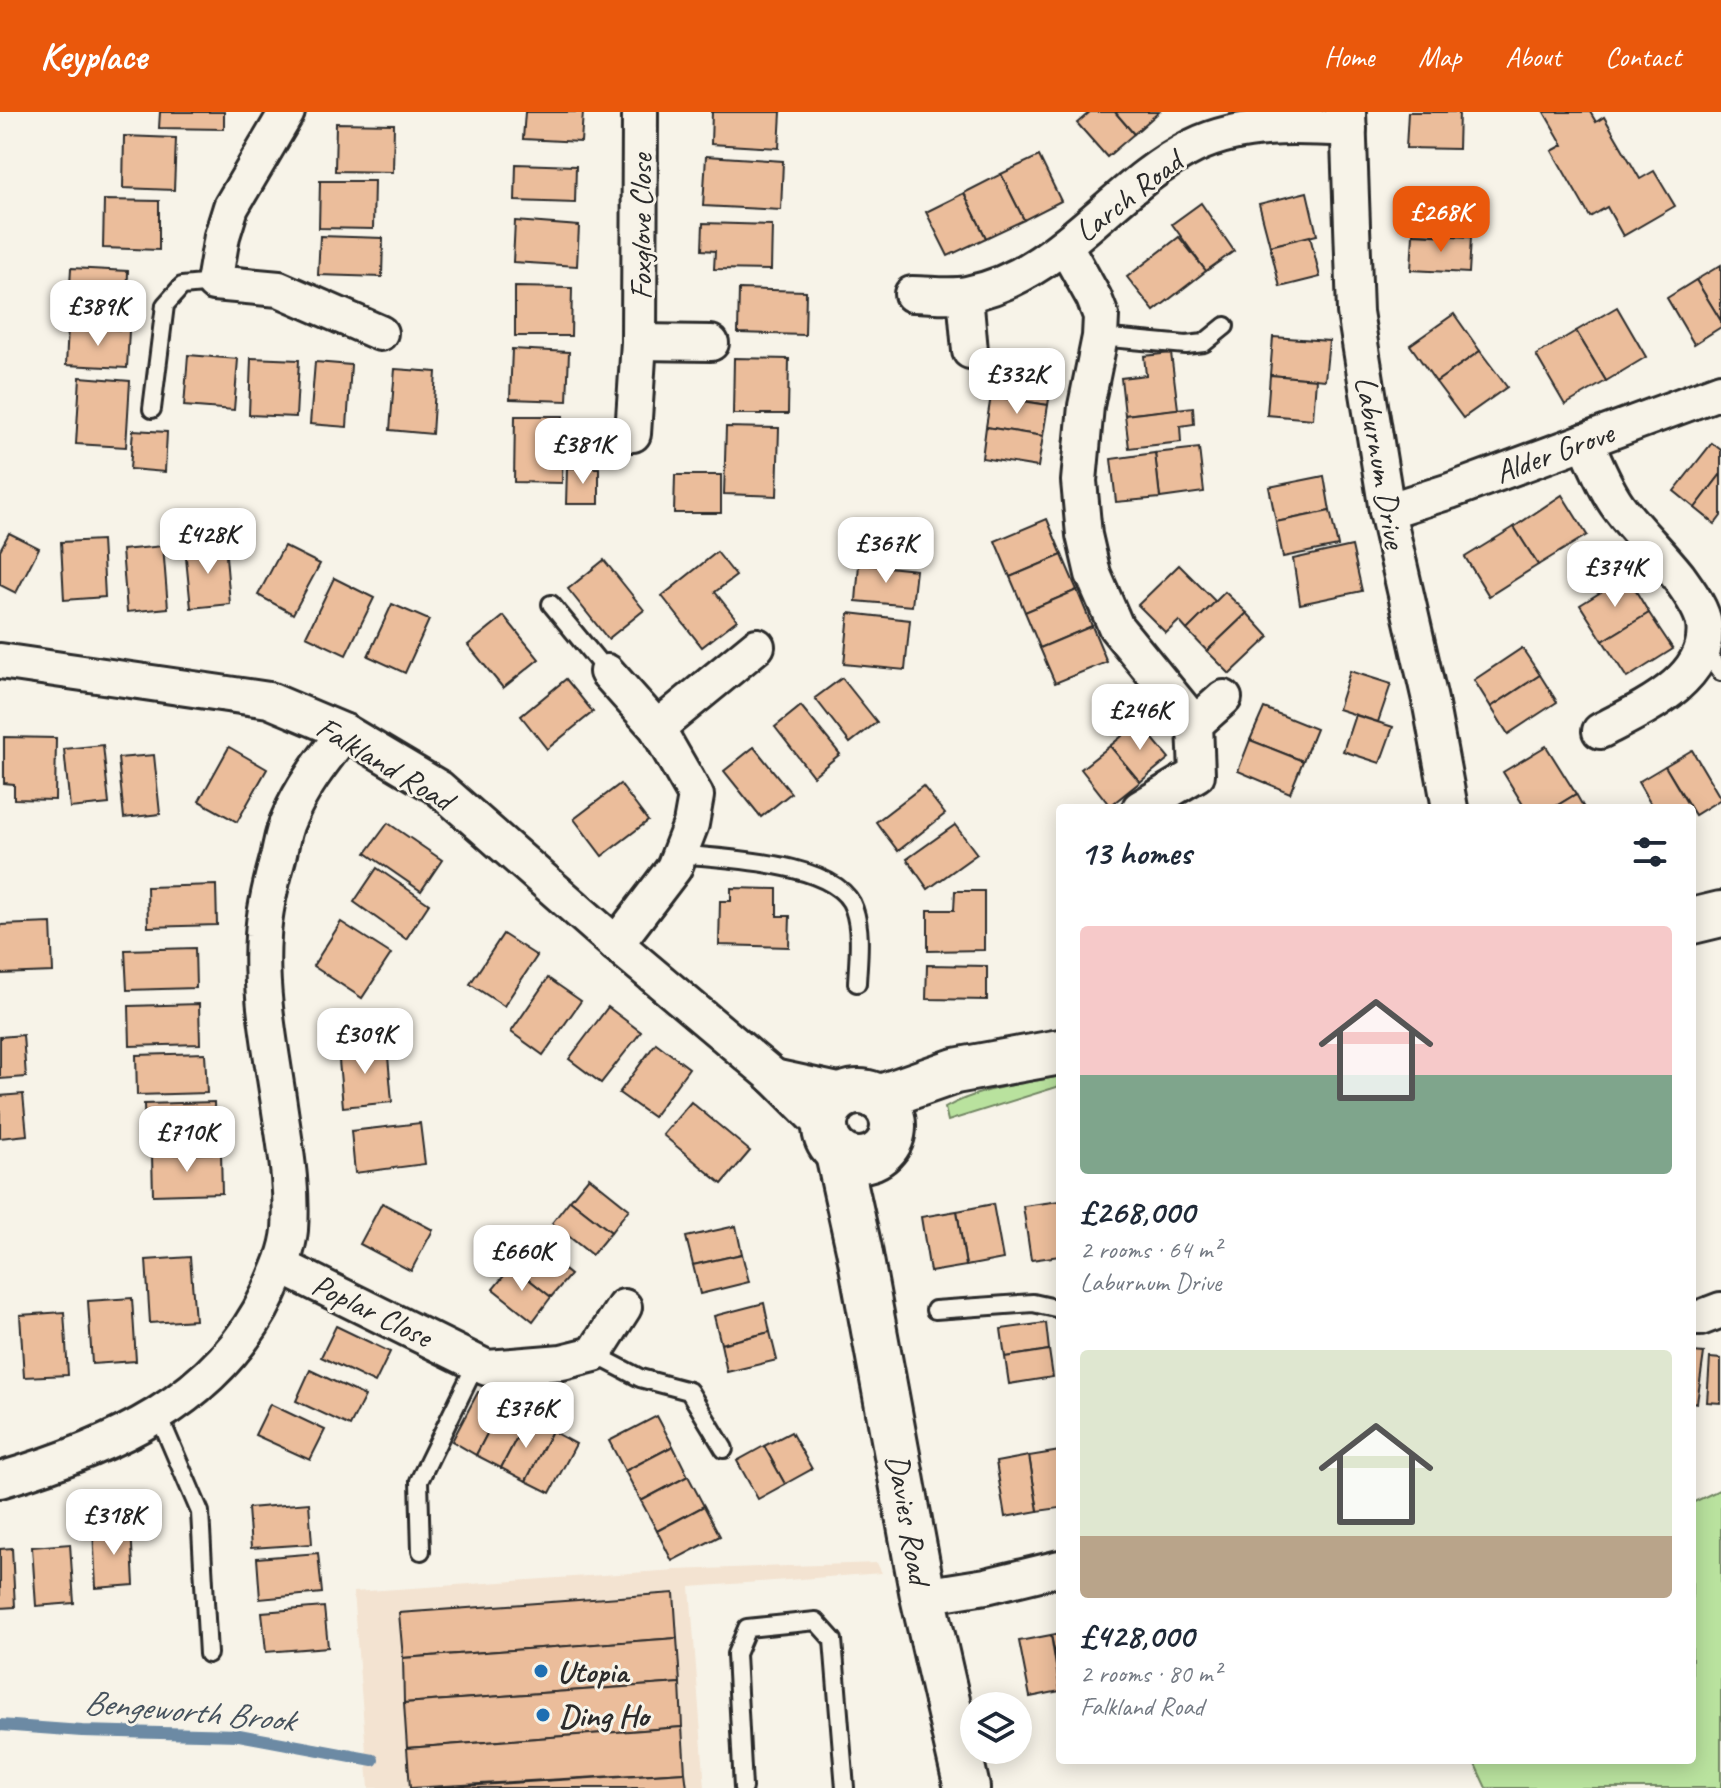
<!DOCTYPE html>
<html lang="en">
<head>
<meta charset="utf-8">
<style>
	:root { --surface:#fff; --page:#f6f6f7; --text:#1f2937; --muted:#747a83; --accent:#ea580c }
	body { margin:0; font-family:Caveat,sans-serif; background:var(--page); color:var(--text); height:100vh; display:flex; flex-direction:column; font-size:30px; white-space:nowrap }
	* { box-sizing:border-box; margin:0 }
	p { font-size:26px; color:var(--muted) }
	.icon { flex:none; width:44px; height:44px; fill:none; stroke:currentColor; stroke-width:2; stroke-linecap:round; stroke-linejoin:round }
	.map { position:relative; flex:1; overflow:hidden }
	.sheet { position:absolute; left:1056px; top:692px; width:640px; height:960px; display:flex; flex-direction:column; background:var(--surface); border-radius:8px; box-shadow:0 4px 20px #0003 }
	.sheet>* { flex:none }
	.buttons { position:absolute; left:960px; top:1580px; display:grid; gap:16px }
	.buttons a { display:grid; place-items:center; width:72px; height:72px; border-radius:50%; background:var(--surface); box-shadow:0 4px 20px #0003; font-size:40px }
	.price { position:absolute; translate:-50% -68px; padding:0 18px; border-radius:16px; background:#fff; color:#222; font-size:26px; line-height:52px; filter:drop-shadow(0 2px 4px #0008) }
	.price::after { content:''; position:absolute; left:50%; top:48px; width:24px; height:18px; margin-left:-12px; background:inherit; clip-path:polygon(0 0,100% 0,50% 100%) }
	.price.active { background:var(--accent); color:#fff }
	ul { padding:0; list-style:none }
	li { display:grid; align-content:center; gap:16px; height:424px; padding:0 24px }
	li span { display:grid; place-items:center; height:248px; border-radius:8px; color:#555 }
	li>.icon { margin-inline-start:auto }
	span .icon { width:144px; height:144px; fill:#fffc; stroke-width:1 }
	li b { font-size:34px }
	h2 { display:flex; justify-content:space-between; align-items:center; height:96px; padding:0 24px; font-size:34px }
	header { display:flex; align-items:center; gap:48px; box-sizing:border-box; height:112px; padding:0 40px; background:var(--accent); color:#fff }
	header strong { font-size:38px }
	nav { display:flex; gap:44px; margin-inline-start:auto; font-size:28px }
	.map>svg:first-child { display:block }
	.built { fill:#f3e3d1 }
	.green { fill:#b9e29e; stroke:#728664; stroke-width:2 }
	.lines { fill:none; stroke-linecap:round; stroke-linejoin:round }
	.stream { stroke:#6c8aa4; stroke-width:12 }
	.building { fill:#ebbd9b; stroke:#2b2b2b; stroke-width:2 }
	.lane-casing { stroke:#2b2b2b; stroke-width:22 }
	.street-casing { stroke:#2b2b2b; stroke-width:40 }
	.secondary-casing { stroke:#2b2b2b; stroke-width:50 }
	.lane { stroke:#f7f3e8; stroke-width:16 }
	.street { stroke:#f7f3e8; stroke-width:34 }
	.secondary { stroke:#f7f3e8; stroke-width:44 }
	.poi-dot { fill:#1f6fb2; stroke:#f7f3e8; stroke-width:3 }
	.labels { text-anchor:middle; stroke-width:6; stroke-linejoin:round; paint-order:stroke }
	.street-label { font-size:32px; fill:#2b2b2b; stroke:#f7f3e8 }
	.poi-label { font-size:32px; font-weight:bold; fill:#2b2b2b; stroke:#f7f3e8; text-anchor:start }
	.water-label { font-size:34px; font-style:italic; fill:#46525d; stroke:#f7f3e8 }
</style>
</head>
<body>
<header>
<strong>Keyplace</strong>
<nav><a>Home</a><a>Map</a><a>About</a><a>Contact</a></nav>
</header>
<div class="map">
<svg width="1721" height="1676" viewBox="0 0 1721 1676">
	<rect width="100%" height="100%" fill="#f7f3e8"/>
	<filter id="ink" filterUnits="userSpaceOnUse"><feTurbulence type="fractalNoise" baseFrequency=".0125" numOctaves="2"/><feDisplacementMap in="SourceGraphic" scale="16" xChannelSelector="R" yChannelSelector="G"/><feConvolveMatrix kernelMatrix="1 2 1 2 8 2 1 2 1" color-interpolation-filters="sRGB"/></filter>
	<g filter="url(#ink)">
		<!-- built -->
		<path class="built" d="M877,1451l5,10 -192,14 15,201h-336l-16,-196 323,-22z"/>
		<!-- green -->
		<g class="green">
			<path d="M1060,964v10l-112,35 -3,-13c34,-20 77,-24 115,-32z"/>
			<path d="M1721,1377v299h-235l-13,-28h219v-257z"/>
		</g>
		<g class="lines">
			<!-- stream -->
			<path class="stream" d="M0,1613l82,6 157,4 134,25"/>
		</g>
		<!-- building -->
		<g class="building">
			<path d="M160,0h64v17l-65,-1z"/>
			<path d="M525,0h58l-2,30 -58,-3z"/>
			<path d="M712,0h69l-2,36 -68,-4z"/>
			<path d="M1090,0h25l19,22 -27,23 -30,-34z"/>
			<path d="M1115,0h44l-25,22z"/>
			<path d="M1408,0h51l-1,37 -52,-1z"/>
			<path d="M1544,0h46l6,10 8,-5 36,62 14,-8 21,35 -52,30 -16,-29 -17,10 -38,-66 11,-6z"/>
			<path d="M336,11l58,1 -1,48 -58,-1z"/>
			<path d="M124,24l52,2 -2,52 -51,-2z"/>
			<path d="M706,44l77,5 -2,49 -78,-4z"/>
			<path d="M1039,44l22,45 -37,19 -23,-46z"/>
			<path d="M516,52l60,2 -1,37 -60,-2z"/>
			<path d="M1001,62l23,46 -38,18 -22,-45z"/>
			<path d="M320,69h54l-1,48 -54,-1z"/>
			<path d="M1307,80l10,43 -47,11 -11,-42z"/>
			<path d="M964,81l22,45 -38,18 -22,-44z"/>
			<path d="M1414,86l59,4 -2,35 -58,-3z"/>
			<path d="M104,88l55,1v49l-56,-2z"/>
			<path d="M1201,91l33,48 -28,20 -34,-47z"/>
			<path d="M515,109l64,5 -2,40 -64,-4z"/>
			<path d="M703,111l69,2 -1,45 -57,-1 1,-18 -13,-1z"/>
			<path d="M1413,122l58,3 -2,36 -58,-3z"/>
			<path d="M320,124l63,2 -1,39 -64,-2z"/>
			<path d="M1310,124l10,41 -40,10 -10,-41z"/>
			<path d="M1179,125l27,34 -52,40 -27,-34z"/>
			<path d="M1721,153v56l-25,-41z"/>
			<path d="M71,156l57,3 -1,36 -58,-3z"/>
			<path d="M1696,168l25,41v6l-27,17 -27,-46z"/>
			<path d="M515,175l57,1 -1,48h-56z"/>
			<path d="M739,177l67,2 -1,44 -67,-2z"/>
			<path d="M1617,195l29,50 -40,24 -30,-50z"/>
			<path d="M1454,202l26,37 -44,31 -26,-37z"/>
			<path d="M68,215l61,3 -2,38 -61,-3z"/>
			<path d="M1576,219l30,50 -41,24 -29,-50z"/>
			<path d="M1273,225l56,4 -4,39 -55,-5z"/>
			<path d="M1019,236l38,6 -9,51 -37,-6z"/>
			<path d="M512,237l57,3 -2,49 -57,-2z"/>
			<path d="M1480,239l27,36 -44,31 -27,-36z"/>
			<path d="M1171,241l7,56 -53,6 -4,-37 25,-3 -2,-19z"/>
			<path d="M188,243l50,4 -4,51 -50,-4z"/>
			<path d="M251,246l48,2 -3,57 -47,-2z"/>
			<path d="M734,246l55,1 -1,55h-55z"/>
			<path d="M315,250l36,3 -4,62 -37,-3z"/>
			<path d="M395,257l41,3 -4,62 -42,-4z"/>
			<path d="M1270,263l46,4 -3,40 -46,-4z"/>
			<path d="M80,265l50,4 -4,66 -50,-3z"/>
			<path d="M991,284l57,9 -5,31 -57,-9z"/>
			<path d="M1193,295l1,17 -14,2 1,16 -52,6 -4,-33z"/>
			<path d="M515,304h48l-1,67 -48,-1z"/>
			<path d="M726,315l53,1 -2,68 -53,-2z"/>
			<path d="M986,315l57,9 -5,31 -56,-9z"/>
			<path d="M133,318l34,2 -2,40 -35,-3z"/>
			<path d="M1712,331l9,7v24l-26,34 -21,-17z"/>
			<path d="M1199,336l5,44 -44,6 -5,-45z"/>
			<path d="M1155,341l5,45 -44,4 -5,-43z"/>
			<path d="M567,356h32v36h-33z"/>
			<path d="M1721,362v42l-6,8 -20,-16z"/>
			<path d="M675,363h46v38h-47z"/>
			<path d="M1324,364l6,35 -54,11 -7,-35z"/>
			<path d="M1562,383l25,40 -49,30 -24,-38z"/>
			<path d="M1330,399l8,35 -55,11 -7,-35z"/>
			<path d="M1047,407l15,36 -52,22 -15,-36z"/>
			<path d="M1514,415l24,38 -49,31 -24,-39z"/>
			<path d="M9,421l30,15 -23,45 -16,-8v-35z"/>
			<path d="M102,428l3,57 -41,3 -3,-58z"/>
			<path d="M225,432l5,60 -39,4 -6,-60z"/>
			<path d="M163,434l5,62 -41,4 -5,-62z"/>
			<path d="M284,434l36,18 -27,50 -35,-19z"/>
			<path d="M1352,434l10,45 -62,13 -7,-45z"/>
			<path d="M717,440l19,24 -21,16 22,28 -35,27 -40,-51z"/>
			<path d="M1062,443l15,35 -52,22 -15,-35z"/>
			<path d="M604,448l40,50 -36,29 -40,-50z"/>
			<path d="M859,452l57,6 -4,36 -56,-5z"/>
			<path d="M1179,453l37,37 -29,28 -8,-9 -13,12 -28,-28z"/>
			<path d="M1627,464l22,37 -46,28 -23,-36z"/>
			<path d="M334,466l40,20 -28,57 -40,-19z"/>
			<path d="M1077,478l15,36 -52,22 -15,-36z"/>
			<path d="M1225,480l22,21 -40,38 -20,-21z"/>
			<path d="M392,492l37,16 -24,53 -37,-17z"/>
			<path d="M849,501l61,7 -5,50 -61,-6z"/>
			<path d="M1247,501l22,24 -39,37 -23,-23z"/>
			<path d="M1649,501l24,36 -46,29 -24,-37z"/>
			<path d="M504,504l35,43 -36,29 -35,-43z"/>
			<path d="M1092,514l15,36 -52,21 -15,-35z"/>
			<path d="M1522,536l18,27 -49,32 -17,-27z"/>
			<path d="M1350,559l41,13 -13,38 -40,-13z"/>
			<path d="M1540,563l17,27 -49,32 -17,-27z"/>
			<path d="M842,566l35,44 -27,21 -35,-45z"/>
			<path d="M566,567l27,33 -46,37 -26,-33z"/>
			<path d="M801,594l39,48 -27,22 -38,-49z"/>
			<path d="M1264,596l52,21 -13,32 -53,-21z"/>
			<path d="M1355,603l38,12 -13,36 -37,-12z"/>
			<path d="M1139,610l30,36 -29,24 -30,-36z"/>
			<path d="M4,625l52,1 -1,62 -41,-1v-15l-10,-1z"/>
			<path d="M1250,628l53,21 -13,32 -52,-22z"/>
			<path d="M103,633l6,59 -39,4 -6,-59z"/>
			<path d="M1110,634l30,36 -30,24 -29,-37z"/>
			<path d="M1546,634l30,48 -23,14h-28l-22,-36z"/>
			<path d="M229,635l38,22 -30,53 -38,-21z"/>
			<path d="M754,635l37,46 -30,24 -37,-46z"/>
			<path d="M1692,638l29,49 -26,16 -30,-49z"/>
			<path d="M154,643l6,59 -36,4 -6,-60z"/>
			<path d="M1665,654l25,42h-37l-15,-26z"/>
			<path d="M620,672l28,37 -46,35 -28,-37z"/>
			<path d="M923,674l22,28 -47,37 -22,-29z"/>
			<path d="M1576,682l8,14h-31z"/>
			<path d="M388,711l54,37 -21,31 -55,-38z"/>
			<path d="M955,713l22,29 -49,35 -21,-30z"/>
			<path d="M377,756l52,36 -23,35 -52,-37z"/>
			<path d="M216,773l1,40 -69,2 -1,-40z"/>
			<path d="M731,776l46,1v27h13l-1,31 -70,-2 1,-44h11z"/>
			<path d="M955,779h29v59l-56,1v-41h26z"/>
			<path d="M341,810l50,32 -29,44 -49,-32z"/>
			<path d="M51,811l2,49 -53,2v-49z"/>
			<path d="M503,822l34,22 -33,50 -34,-22z"/>
			<path d="M195,836l1,40 -69,2 -2,-40z"/>
			<path d="M927,853l60,1v34l-61,-1z"/>
			<path d="M548,866l33,23 -38,54 -32,-23z"/>
			<path d="M199,892l1,40 -70,2 -1,-40z"/>
			<path d="M608,895l33,25 -40,51 -32,-24z"/>
			<path d="M23,923l3,42 -26,2v-42z"/>
			<path d="M656,931l33,25 -36,49 -34,-24z"/>
			<path d="M387,933l5,57 -49,5 -5,-58z"/>
			<path d="M205,941l2,40 -70,2 -1,-40z"/>
			<path d="M23,982l4,41 -27,3v-42z"/>
			<path d="M214,990l1,40 -70,2 -1,-40z"/>
			<path d="M691,990l59,49 -28,33 -59,-49z"/>
			<path d="M420,1011l5,41 -70,9 -4,-42z"/>
			<path d="M221,1041l1,40 -69,2 -1,-40z"/>
			<path d="M589,1065l40,32 -18,23 -41,-32z"/>
			<path d="M570,1088l41,32 -19,23 -40,-32z"/>
			<path d="M1060,1089v55l-29,4 -8,-54z"/>
			<path d="M382,1091l51,27 -22,41 -51,-27z"/>
			<path d="M993,1092l10,55 -37,7 -9,-55z"/>
			<path d="M957,1099l9,55 -36,6 -9,-55z"/>
			<path d="M736,1114l6,28 -49,11 -7,-28z"/>
			<path d="M530,1131l40,32 -19,22 -39,-31z"/>
			<path d="M742,1142l7,28 -49,12 -7,-29z"/>
			<path d="M190,1145l5,63 -45,3 -4,-63z"/>
			<path d="M512,1154l39,31 -18,24 -40,-32z"/>
			<path d="M132,1186l4,63 -44,3 -4,-63z"/>
			<path d="M764,1191l6,29 -49,12 -7,-28z"/>
			<path d="M64,1200l4,63 -44,2 -4,-62z"/>
			<path d="M1046,1211l3,27 -44,7 -4,-28z"/>
			<path d="M336,1214l54,26 -15,31 -54,-26z"/>
			<path d="M770,1220l7,28 -50,12 -6,-28z"/>
			<path d="M1049,1238l4,27 -44,7 -4,-27z"/>
			<path d="M1692,1240l12,1 -7,50 -5,-1z"/>
			<path d="M1710,1246l11,1v44l-14,-1z"/>
			<path d="M310,1258l55,26 -15,30 -54,-25z"/>
			<path d="M478,1280l24,13 -26,50 -24,-14z"/>
			<path d="M270,1292l55,26 -15,30 -55,-25z"/>
			<path d="M502,1293l25,13 -26,50 -25,-13z"/>
			<path d="M657,1304l16,30 -48,25 -16,-30z"/>
			<path d="M527,1306l25,13 -26,50 -25,-13z"/>
			<path d="M552,1319l24,13 -26,49 -24,-12z"/>
			<path d="M791,1320l21,37 -27,15 -21,-38z"/>
			<path d="M673,1334l15,30 -47,25 -16,-30z"/>
			<path d="M764,1334l21,38 -27,15 -21,-38z"/>
			<path d="M1060,1339v57l-22,3 -9,-55z"/>
			<path d="M1029,1344l9,55 -33,6 -9,-55z"/>
			<path d="M688,1364l16,30 -47,25 -16,-30z"/>
			<path d="M309,1391l3,41 -61,4 -3,-40z"/>
			<path d="M704,1394l16,30 -48,25 -15,-30z"/>
			<path d="M131,1414l3,59 -38,3 -3,-59z"/>
			<path d="M70,1432l4,59 -38,3 -4,-59z"/>
			<path d="M12,1436l3,59 -15,1v-59z"/>
			<path d="M318,1441l4,40 -62,6 -3,-41z"/>
			<path d="M674,1481l3,45 -274,20 -4,-45z"/>
			<path d="M324,1495l4,40 -62,5 -4,-40z"/>
			<path d="M1060,1521v45l-9,-43z"/>
			<path d="M1051,1523l9,56 -30,6 -11,-56z"/>
			<path d="M677,1526l3,45 -276,20 -1,-45z"/>
			<path d="M680,1571l2,44 -275,21 -3,-45z"/>
			<path d="M682,1615l3,45 -275,16 -3,-40z"/>
			<path d="M685,1660l2,16h-254z"/>
		</g>
		<g class="lines">
			<!-- lane casing -->
			<g class="lane-casing">
				<g id="lane">
					<path d="M1100,225l86,8 18,-2 21,-17"/>
					<path d="M152,297l13,-104 17,-19 32,-3"/>
					<path d="M551,492l56,68"/>
					<path d="M1704,537l17,23"/>
					<path d="M679,742c43,5 160,7 175,55 8,23 4,51 3,74"/>
					<path d="M935,1198l98,-7 27,6"/>
					<path d="M594,1242l46,24 49,13 35,58"/>
					<path d="M158,1302l42,98 8,142"/>
					<path d="M421,1439l-2,-70 58,-119"/>
					<path d="M743,1676l-7,-134 11,-26 69,-7 17,19 12,148"/>
				</g>
			</g>
			<!-- street casing -->
			<g class="street-casing">
				<g id="street">
					<path d="M287,0l-56,95 -9,29 -8,47 65,6 101,44"/>
					<path d="M1348,0l7,200 32,199 43,189 20,108"/>
					<path d="M1065,134l29,52 7,18 -1,21 -14,69 -7,75 5,54 9,39 23,53 79,97"/>
					<path d="M912,182c18,0 38,3 55,0 94,-18 145,-108 227,-148 47,-23 103,-20 155,-17"/>
					<path d="M965,183l5,56"/>
					<path d="M639,230l72,1"/>
					<path d="M633,322l6,-92 1,-230"/>
					<path d="M1585,329c10,21 19,46 33,65 18,25 41,46 60,70 9,13 24,32 26,48 8,55 -64,86 -104,107"/>
					<path d="M1387,399l63,-20 271,-100"/>
					<path d="M0,549l269,39 76,32 94,56 177,156 158,133 50,50"/>
					<path d="M607,560l50,56 39,68 -5,28 -17,44 -58,76"/>
					<path d="M657,616l100,-82"/>
					<path d="M1140,696l57,-34 -2,-50 29,-26"/>
					<path d="M774,965l74,16"/>
					<path d="M281,1154l206,102 75,-6 32,-8 30,-47"/>
					<path d="M1692,1206h8l21,-8"/>
					<path d="M0,1368c109,-32 218,-78 269,-187 9,-20 19,-41 21,-63 3,-43 -5,-84 -11,-126 -8,-55 -20,-112 -16,-168 1,-26 8,-53 15,-78 3,-13 5,-28 11,-40 13,-32 35,-59 56,-86"/>
					<path d="M923,1484l63,-10 74,-18"/>
				</g>
			</g>
			<!-- secondary casing -->
			<g class="secondary-casing">
				<g id="secondary">
					<path d="M1692,809l29,-7"/>
					<circle cx="859" cy="1014" r="34"/>
					<path d="M878,986l77,-27 105,-19"/>
					<path d="M838,1042l21,95 64,347 44,192"/>
				</g>
			</g>
			<!-- lane -->
			<use href="#lane" class="lane"/>
			<!-- street -->
			<use href="#street" class="street"/>
			<!-- secondary -->
			<use href="#secondary" class="secondary"/>
		</g>
	</g>
	<!-- markers -->
	<g class="poi-dot">
		<circle cx="541" cy="1559" r="8"/>
		<circle cx="543" cy="1603" r="8"/>
	</g>
	<g class="labels">
		<!-- street labels -->
		<g class="street-label">
			<text transform="translate(1128 84) rotate(-38)" y="11">Larch Road</text>
			<text transform="translate(640 115) rotate(-90)" y="11">Foxglove Close</text>
			<text transform="translate(1554 340) rotate(-20)" y="11">Alder Grove</text>
			<text transform="translate(1381 350) rotate(80)" y="11">Laburnum Drive</text>
			<text transform="translate(385 651) rotate(31)" y="11">Falkland Road</text>
			<text transform="translate(372 1198) rotate(26)" y="11">Poplar Close</text>
			<text transform="translate(909 1407) rotate(80)" y="11">Davies Road</text>
		</g>
		<!-- poi labels -->
		<g class="poi-label">
			<text x="557" y="1570">Utopia</text>
			<text x="559" y="1614">Ding Ho</text>
		</g>
		<!-- water labels -->
		<g class="water-label">
			<text transform="translate(189 1598) rotate(5)" y="12">Bengeworth Brook</text>
		</g>
	</g>
</svg>
<div class="buttons">
<a><svg class="icon" aria-label="layers" viewBox="0 0 24 24"><path d="M12 4l9 5-9 5-9-5zM3 14l9 5 9-5"/></svg></a>
</div>
<b class="price active" style="left:1441px;top:142px">£268K</b>
<b class="price" style="left:98px;top:236px">£389K</b>
<b class="price" style="left:1017px;top:304px">£332K</b>
<b class="price" style="left:583px;top:374px">£381K</b>
<b class="price" style="left:208px;top:464px">£428K</b>
<b class="price" style="left:886px;top:473px">£367K</b>
<b class="price" style="left:1615px;top:497px">£374K</b>
<b class="price" style="left:1140px;top:640px">£246K</b>
<b class="price" style="left:365px;top:964px">£309K</b>
<b class="price" style="left:187px;top:1062px">£710K</b>
<b class="price" style="left:522px;top:1181px">£660K</b>
<b class="price" style="left:526px;top:1338px">£376K</b>
<b class="price" style="left:114px;top:1445px">£318K</b>
<section class="sheet">
<h2>13 homes<svg class="icon" aria-label="filters" viewBox="0 0 24 24"><path d="M4 7h16M4 17h16"/><circle cx="9" cy="7" r="2"/><circle cx="15" cy="17" r="2"/></svg></h2>
<ul>
<li><span style="background:linear-gradient(#f6c9c9 60%,#7fa58c 0)"><svg class="icon" aria-label="home" viewBox="0 0 24 24"><path d="M3 11l9-7 9 7M6 9v11h12V9"/></svg></span><div><b>£268,000</b><p>2 rooms · 64 m²</p><p>Laburnum Drive</p></div></li>
<li><span style="background:linear-gradient(#dfe7d0 75%,#b9a48a 0)"><svg class="icon" aria-label="home" viewBox="0 0 24 24"><path d="M3 11l9-7 9 7M6 9v11h12V9"/></svg></span><div><b>£428,000</b><p>2 rooms · 80 m²</p><p>Falkland Road</p></div></li>
</ul>
</section>
</div>
</body>
</html>
